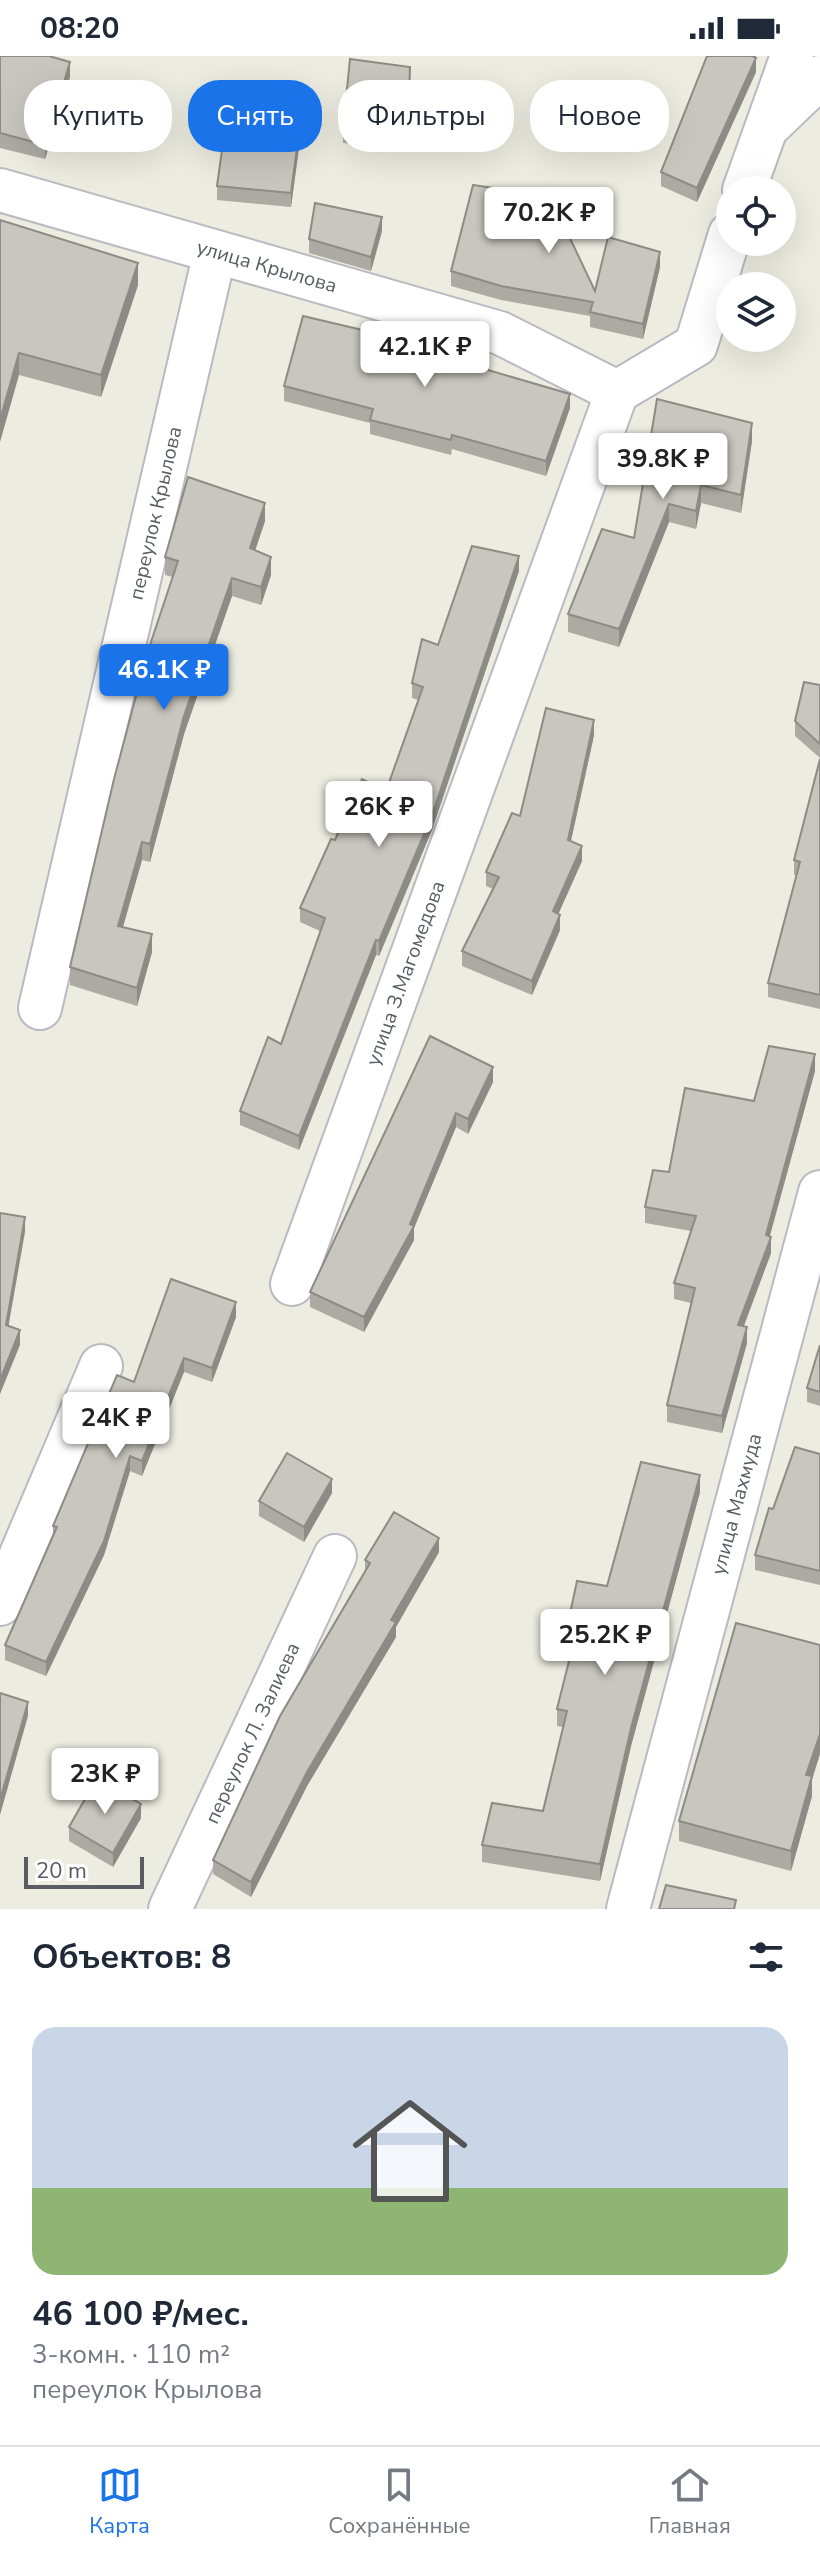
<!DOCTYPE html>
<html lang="ru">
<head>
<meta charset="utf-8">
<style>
	:root { --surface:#fff; --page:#f2f2f3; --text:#1f2937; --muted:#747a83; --line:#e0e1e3; --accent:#1a73e8 }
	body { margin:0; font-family:"Nunito Sans",sans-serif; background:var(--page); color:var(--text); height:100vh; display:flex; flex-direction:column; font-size:30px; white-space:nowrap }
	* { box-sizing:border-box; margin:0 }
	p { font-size:26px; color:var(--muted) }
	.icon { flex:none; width:44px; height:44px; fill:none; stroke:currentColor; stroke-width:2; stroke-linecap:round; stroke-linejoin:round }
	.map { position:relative; height:1853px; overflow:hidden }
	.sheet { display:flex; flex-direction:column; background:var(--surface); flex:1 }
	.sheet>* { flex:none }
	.top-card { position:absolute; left:24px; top:24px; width:772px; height:72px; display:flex; gap:16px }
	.tools { position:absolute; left:716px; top:120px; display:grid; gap:16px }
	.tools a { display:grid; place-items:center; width:80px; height:80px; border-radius:50%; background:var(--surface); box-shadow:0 8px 32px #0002; font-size:40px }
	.scale { position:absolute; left:24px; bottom:20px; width:120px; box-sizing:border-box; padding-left:8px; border:4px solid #595c63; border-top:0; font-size:22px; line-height:28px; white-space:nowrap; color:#595c63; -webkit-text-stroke:6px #fff; paint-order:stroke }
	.price { position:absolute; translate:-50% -68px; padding:0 18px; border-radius:8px; background:#fff; color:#222; font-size:26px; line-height:52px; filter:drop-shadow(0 2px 4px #0008) }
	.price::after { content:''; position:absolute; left:50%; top:48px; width:24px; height:18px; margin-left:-12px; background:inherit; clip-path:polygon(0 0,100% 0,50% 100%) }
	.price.selected { background:var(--accent); color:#fff }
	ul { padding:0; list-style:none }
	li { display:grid; align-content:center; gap:16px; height:424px; padding:0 32px }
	li span { display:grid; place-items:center; height:248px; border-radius:24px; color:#555 }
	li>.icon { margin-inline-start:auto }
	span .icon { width:144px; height:144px; fill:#fffc; stroke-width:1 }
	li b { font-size:34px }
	h2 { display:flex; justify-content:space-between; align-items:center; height:96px; padding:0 32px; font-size:34px }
	.tag { padding:0 28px; border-radius:32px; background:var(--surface); box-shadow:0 8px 32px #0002; font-size:28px; line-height:72px }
	.tag.selected { background:var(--accent); color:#fff }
	.status { display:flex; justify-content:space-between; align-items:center; height:56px; padding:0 40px; background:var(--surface); direction:ltr }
	.status svg { height:22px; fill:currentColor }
	.tabs { display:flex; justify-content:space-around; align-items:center; height:112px; border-top:2px solid var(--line); background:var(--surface); font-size:22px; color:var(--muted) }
	.tabs a { display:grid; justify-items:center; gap:4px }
	.tabs .selected { color:var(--accent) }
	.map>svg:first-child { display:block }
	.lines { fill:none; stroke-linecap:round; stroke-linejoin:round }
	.street-casing { stroke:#b9bac1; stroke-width:46 }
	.street { stroke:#fff; stroke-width:42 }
	.wall { fill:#acaaa3 }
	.shaded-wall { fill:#8c8b85 }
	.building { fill:#c8c6be; stroke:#8c8b85; stroke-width:2 }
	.labels { text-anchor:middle; stroke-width:7; stroke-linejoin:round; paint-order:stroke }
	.street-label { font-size:20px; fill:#595c63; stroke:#fff }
</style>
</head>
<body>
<div class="status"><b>08:20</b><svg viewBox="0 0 49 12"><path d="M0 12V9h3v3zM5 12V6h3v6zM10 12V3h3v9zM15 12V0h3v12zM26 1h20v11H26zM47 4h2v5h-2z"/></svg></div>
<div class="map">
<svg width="820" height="1853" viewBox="0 0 820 1853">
	<rect width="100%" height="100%" fill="#edece1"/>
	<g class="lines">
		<!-- street casing -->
		<g class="street-casing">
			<g id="street">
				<path d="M772,67l48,-46"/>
				<path d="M0,134l500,143 117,59"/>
				<path d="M744,134l48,-134"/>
				<path d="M617,336l79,-47 34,-111"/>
				<path d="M40,952l175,-756"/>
				<path d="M292,1228l325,-892"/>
				<path d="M0,1548l101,-238"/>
				<path d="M170,1853l165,-353"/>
				<path d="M628,1853l192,-717"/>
			</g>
		</g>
		<!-- street -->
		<use href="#street" class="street"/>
	</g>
	<!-- wall -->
	<g class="wall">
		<path d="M0,0l70,21 -25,82 -45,-11z"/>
		<path d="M707,0h49v16l-59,130 -36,-16v-14z"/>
		<path d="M410,11l-2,83 -65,-7v-14z"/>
		<path d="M300,84l-9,67 -74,-7v-14z"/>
		<path d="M0,164l138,65 -37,112 -82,-22z"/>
		<path d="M382,175l-11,40 -62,-18v-14z"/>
		<path d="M660,211l-17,72 -53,-12v-11l-89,-16 -50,-14v-15l144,20z"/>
		<path d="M471,309l99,43 -24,68 -94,-27 -1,6 -81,-21v-11l-86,-22v-15z"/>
		<path d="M657,343l95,42 -11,72 -40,-10 -5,26 -27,-7 -50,125 -51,-15v-18l66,-76z"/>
		<path d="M265,465l-10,29 16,25 -10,30 -29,-9 -48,138 -34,128 -8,-2 -19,67 29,25 -15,54 -67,-21v-18l103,-390 -8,-2v-18z"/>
		<path d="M519,515l-87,259 -53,126 -3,-1 -77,195 -59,-25v-14l41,-67 39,-113 -20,-9v-14l35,-68 51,-49 32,-91 -6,-2v-15l26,-38z"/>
		<path d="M820,629v73l-25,-22v-15z"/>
		<path d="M594,679l-23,106 11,20 -24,53 2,16 -28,65 -70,-29v-15l31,-62 -7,-3v-14l34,-56z"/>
		<path d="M820,703v250l-52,-12v-14l29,-108h-3v-15z"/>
		<path d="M430,980l63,46 -25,52 -12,-7 -42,101v12l-50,92 -54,-25v-15z"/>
		<path d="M815,1015l-45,165 1,17 -27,73 3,17 -25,90 -55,-11v-17l24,-102 -17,-4v-16l17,-52 -46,-8v-16l24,-35 85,-71z"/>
		<path d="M236,1261l-24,65 -28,-10 -42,104 -12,-5 -26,84 -58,121 -41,-16v-15l48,-108v-11l81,-144z"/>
		<path d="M820,1289v61l-13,-4v-14z"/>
		<path d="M820,1398v131l-65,-15v-15l18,-46z"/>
		<path d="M700,1436l-69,254 -31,135 -118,-19v-17l61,-34 20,-84 -6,-1v-17l17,-68 -6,-1v-17z"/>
		<path d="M332,1437l-28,49 -45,-26v-15z"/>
		<path d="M439,1496l-43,75v10l-89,149 -56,111 -38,-23v-14l152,-289v-11z"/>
		<path d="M812,1724v16l-21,75 -112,-30v-20z"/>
		<path d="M141,1762l-28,49 -44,-26v-14z"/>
	</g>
	<!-- shaded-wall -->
	<g class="shaded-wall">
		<path d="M751,0h5v16l-59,130v-14z"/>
		<path d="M70,6v15l-25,82v-14z"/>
		<path d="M300,69v15l-9,67v-14z"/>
		<path d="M382,161v14l-11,40v-14z"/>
		<path d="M660,196v15l-17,72v-15z"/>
		<path d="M138,207v22l-37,112v-22z"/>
		<path d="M19,297v22l-19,67v-22z"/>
		<path d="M570,338v14l-24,68v-15z"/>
		<path d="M752,367v18l-11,72v-18z"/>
		<path d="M701,429v18l-5,26v-18z"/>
		<path d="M265,447v18l-15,45v-18z"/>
		<path d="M669,448v18l-50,125v-18z"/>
		<path d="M519,500v15l-87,259 -53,126v-15z"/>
		<path d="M271,501v18l-10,30v-18z"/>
		<path d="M232,522v18l-48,138 -34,128v-18l34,-128z"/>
		<path d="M594,664v15l-26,119v-14z"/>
		<path d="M142,786v18l-24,84v-18z"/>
		<path d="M582,790v15l-29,65v-15z"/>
		<path d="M560,859v15l-28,65v-14z"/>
		<path d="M152,878v18l-15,54v-18z"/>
		<path d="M376,884v15l-77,195v-14z"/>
		<path d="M815,998v17l-49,178 5,-12v16l-33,88v-16l28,-90z"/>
		<path d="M493,1011v15l-25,52v-15z"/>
		<path d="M456,1057v14l-42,101v12l-50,92v-15l46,-93z"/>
		<path d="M25,1161v15l-19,108v-15z"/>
		<path d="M236,1246v15l-24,65v-14z"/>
		<path d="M747,1271v16l-25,90v-17z"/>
		<path d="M20,1274v15l-20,49v-14z"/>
		<path d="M184,1302v14l-42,104v-15z"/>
		<path d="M130,1400v15l-26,84 -58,121v-14z"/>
		<path d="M700,1419v17l-69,254 -31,135v-17l31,-136z"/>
		<path d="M332,1423v14l-28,49v-15z"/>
		<path d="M439,1482v14l-43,75v10l-89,149 -56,111v-15l56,-110 84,-152z"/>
		<path d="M28,1646v14l-28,99v-15z"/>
		<path d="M820,1678v20l-8,26v16l-21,75v-20l15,-76z"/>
		<path d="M141,1748v14l-28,49v-14z"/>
	</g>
	<!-- building -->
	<g class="building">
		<path d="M0,0h49l21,6 -25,83 -45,-12z"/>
		<path d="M707,0h45l4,2 -59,130 -36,-16z"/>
		<path d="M350,3l60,8 -2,69 -65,-7z"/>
		<path d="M227,58l73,11 -9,68 -74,-7z"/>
		<path d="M473,129l77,11 45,95 13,-54 52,15 -17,72 -53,-12 3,-10 -92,-16 -50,-15z"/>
		<path d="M315,147l67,14 -11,40 -62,-18z"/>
		<path d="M0,164l138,43 -37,112 -82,-22 -19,67z"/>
		<path d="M303,260l89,21 79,25v3l99,29 -24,67 -94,-26 -1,5 -81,-20 3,-11 -89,-23z"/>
		<path d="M657,343l95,24 -11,72 -40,-10 -5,26 -27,-7 -50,125 -51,-15 34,-85 32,9z"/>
		<path d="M188,421l77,26 -15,45 21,9 -10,30 -29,-9 -48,138 -34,128 -8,-2 -24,84 34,8 -15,54 -67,-21 44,-188 34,-128 30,-90 -13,-4z"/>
		<path d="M472,490l47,10 -87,259 -53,126 -3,-1 -77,196 -59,-25 28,-74 13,7 44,-126 -25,-10 31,-69 4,1 27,-61 24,12 37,-104 -11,-4 10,-44 16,6z"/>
		<path d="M804,626l16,3v59l-25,-23z"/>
		<path d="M546,652l48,12 -26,120 14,6 -29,65 7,4 -28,66 -70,-30 37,-74 -13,-5 26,-59 8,3z"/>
		<path d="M820,703v236l-52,-12 32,-121 -6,-2z"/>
		<path d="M430,980l63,31 -25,52 -12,-6 -46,111 4,2 -50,91 -54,-25z"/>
		<path d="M769,990l46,8 -49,181 5,2 -33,88 9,2 -25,89 -55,-11 28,-117 -21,-5 22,-67 -51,-9 8,-37 16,2 16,-84 69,13z"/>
		<path d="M0,1157l25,4 -19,108 14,5 -20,50z"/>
		<path d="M171,1223l65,23 -24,66 -28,-10 -42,103 -12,-5 -26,85 -58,121 -41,-17 52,-118 -4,-1 64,-151 17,7z"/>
		<path d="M820,1289v47l-13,-4z"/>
		<path d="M795,1391l25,7v117l-65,-16 14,-47 4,1z"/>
		<path d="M287,1397l45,26 -28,48 -45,-26z"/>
		<path d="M641,1406l59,13 -69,253 -31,136 -118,-19 10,-42 51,8 24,-100 -10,-2 21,-84 -10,-2 9,-42 30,5z"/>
		<path d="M394,1456l45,26 -48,82 5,2 -89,150 -56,110 -38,-22 67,-144 90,-153 -5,-3z"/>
		<path d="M736,1567l84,22v89l-14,41 6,1 -21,75 -112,-30z"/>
		<path d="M0,1637l28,9 -28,98z"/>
		<path d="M97,1722l44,26 -28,49 -44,-26z"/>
		<path d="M666,1829l70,15 -2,9h-75z"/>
	</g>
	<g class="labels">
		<!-- street labels -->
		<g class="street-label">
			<text transform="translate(267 210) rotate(16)" y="7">улица Крылова</text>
			<text transform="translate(155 457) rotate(-77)" y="7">переулок Крылова</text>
			<text transform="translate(405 917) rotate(-70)" y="7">улица З.Магомедова</text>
			<text transform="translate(736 1448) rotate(-75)" y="7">улица Махмуда</text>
			<text transform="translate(252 1677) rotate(-65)" y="7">переулок Л. Залиева</text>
		</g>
	</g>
</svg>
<div class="tools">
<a><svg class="icon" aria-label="locate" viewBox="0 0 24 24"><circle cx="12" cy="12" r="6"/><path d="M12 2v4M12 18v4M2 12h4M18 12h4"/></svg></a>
<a><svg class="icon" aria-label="layers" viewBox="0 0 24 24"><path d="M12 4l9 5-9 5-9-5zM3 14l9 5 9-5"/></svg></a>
</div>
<div class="scale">20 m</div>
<b class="price" style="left:549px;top:199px">70.2K ₽</b>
<b class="price" style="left:425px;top:333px">42.1K ₽</b>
<b class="price" style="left:663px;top:445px">39.8K ₽</b>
<b class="price selected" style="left:164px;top:656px">46.1K ₽</b>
<b class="price" style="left:379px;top:793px">26K ₽</b>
<b class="price" style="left:116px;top:1404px">24K ₽</b>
<b class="price" style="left:605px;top:1621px">25.2K ₽</b>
<b class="price" style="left:105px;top:1760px">23K ₽</b>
<div class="top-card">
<a class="tag">Купить</a>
<a class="tag selected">Снять</a>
<a class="tag">Фильтры</a>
<a class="tag">Новое</a>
</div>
</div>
<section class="sheet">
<h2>Объектов: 8<svg class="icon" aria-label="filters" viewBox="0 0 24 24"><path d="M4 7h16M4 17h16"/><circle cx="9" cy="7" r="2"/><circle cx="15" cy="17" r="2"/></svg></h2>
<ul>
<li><span style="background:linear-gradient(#c9d6e8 65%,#8fb573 0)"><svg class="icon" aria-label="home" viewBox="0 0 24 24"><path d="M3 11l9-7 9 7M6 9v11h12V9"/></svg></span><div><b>46 100 ₽/мес.</b><p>3-комн. · 110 m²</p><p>переулок Крылова</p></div></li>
</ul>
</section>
<nav class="tabs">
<a class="selected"><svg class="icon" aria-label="map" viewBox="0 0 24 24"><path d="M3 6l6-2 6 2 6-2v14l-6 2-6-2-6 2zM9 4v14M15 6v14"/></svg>Карта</a>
<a><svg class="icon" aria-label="saved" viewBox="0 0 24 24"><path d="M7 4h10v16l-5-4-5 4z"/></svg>Сохранённые</a>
<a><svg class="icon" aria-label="home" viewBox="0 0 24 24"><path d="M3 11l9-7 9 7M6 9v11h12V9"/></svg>Главная</a>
</nav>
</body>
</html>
